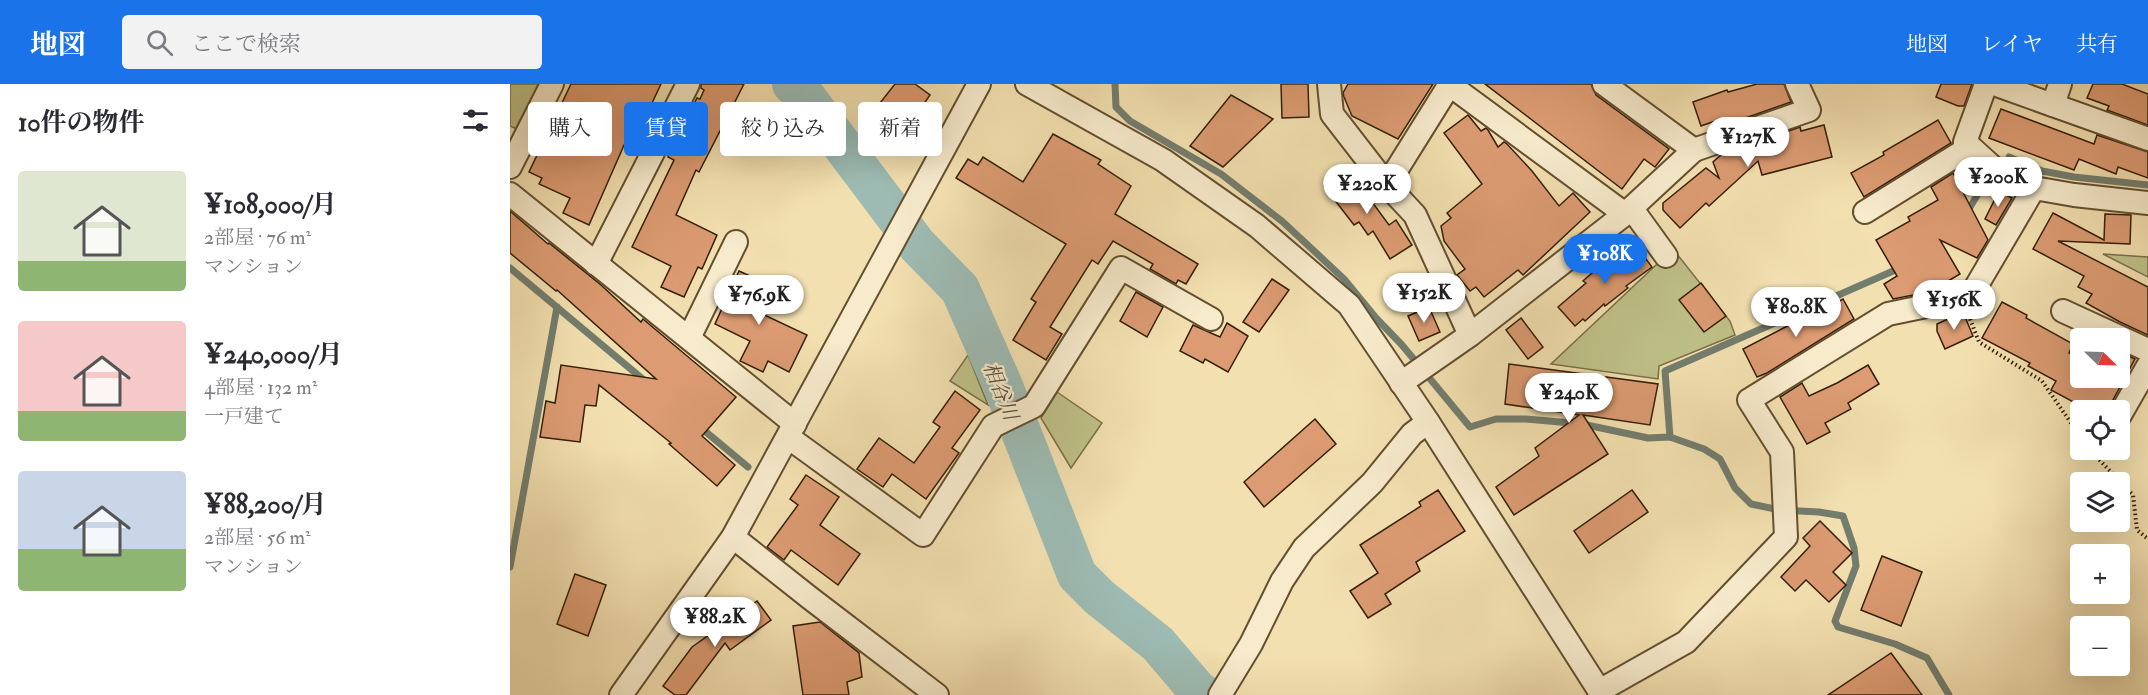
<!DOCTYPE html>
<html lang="ja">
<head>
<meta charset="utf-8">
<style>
	:root { --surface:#fff; --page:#f2f2f3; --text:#2b2b33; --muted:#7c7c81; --accent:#1a73e8 }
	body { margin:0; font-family:"IM FELL Double Pica","Noto Serif JP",serif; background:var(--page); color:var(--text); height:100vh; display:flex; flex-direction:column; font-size:22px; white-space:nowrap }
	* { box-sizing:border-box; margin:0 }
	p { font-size:20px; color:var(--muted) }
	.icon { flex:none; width:33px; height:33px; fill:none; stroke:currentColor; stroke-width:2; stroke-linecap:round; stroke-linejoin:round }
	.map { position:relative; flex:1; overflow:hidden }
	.drawer { display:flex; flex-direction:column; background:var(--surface); width:510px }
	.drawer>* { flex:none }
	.guide { position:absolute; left:18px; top:18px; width:570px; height:54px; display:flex; gap:12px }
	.needle { width:39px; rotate:113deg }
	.controls { position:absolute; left:1560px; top:244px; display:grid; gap:12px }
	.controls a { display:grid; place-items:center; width:60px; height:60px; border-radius:6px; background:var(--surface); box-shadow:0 6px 24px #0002; font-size:30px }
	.price { position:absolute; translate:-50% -51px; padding:0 14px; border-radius:21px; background:#fff; color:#222; font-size:20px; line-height:39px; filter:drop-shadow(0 2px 3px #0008) }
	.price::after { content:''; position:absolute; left:50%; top:36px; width:18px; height:14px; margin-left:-9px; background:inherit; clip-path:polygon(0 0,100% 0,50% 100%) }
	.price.active { background:var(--accent); color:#fff }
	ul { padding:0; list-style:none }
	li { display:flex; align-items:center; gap:18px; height:150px; padding:0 18px }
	li span { display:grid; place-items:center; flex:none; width:168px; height:120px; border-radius:6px; color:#555 }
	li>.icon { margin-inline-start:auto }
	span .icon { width:72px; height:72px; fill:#fffc; stroke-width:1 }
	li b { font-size:26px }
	h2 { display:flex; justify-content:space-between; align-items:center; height:72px; padding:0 18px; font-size:26px }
	.tag { padding:0 21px; border-radius:6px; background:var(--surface); box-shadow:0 6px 24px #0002; font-size:21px; line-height:54px }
	.tag.active { background:var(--accent); color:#fff }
	header { display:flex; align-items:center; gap:36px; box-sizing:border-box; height:84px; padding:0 30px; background:var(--accent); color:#fff }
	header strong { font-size:28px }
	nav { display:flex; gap:33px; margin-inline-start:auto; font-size:21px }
	.search { width:420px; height:54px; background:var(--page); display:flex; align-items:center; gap:15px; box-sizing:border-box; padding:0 21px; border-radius:6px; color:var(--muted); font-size:22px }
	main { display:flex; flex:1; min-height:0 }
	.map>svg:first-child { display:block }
	.green { fill:#bfc188; stroke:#7a7048; stroke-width:1.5 }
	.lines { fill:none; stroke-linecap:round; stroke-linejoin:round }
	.stream { stroke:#737d6e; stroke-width:7 }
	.river { stroke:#9dbbb3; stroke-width:40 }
	.building { fill:#dc9b72; stroke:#341f07; stroke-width:1.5 }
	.minor-casing { stroke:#644f31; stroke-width:26 }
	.path { stroke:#341f07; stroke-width:4; stroke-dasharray:1.5 3; stroke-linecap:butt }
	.minor { stroke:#f7ebcc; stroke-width:22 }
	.labels { text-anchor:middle; stroke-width:4.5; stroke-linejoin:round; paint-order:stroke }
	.water-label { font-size:20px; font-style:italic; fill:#544e3b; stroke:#f7ebcc }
</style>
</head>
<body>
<header>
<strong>地図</strong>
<div class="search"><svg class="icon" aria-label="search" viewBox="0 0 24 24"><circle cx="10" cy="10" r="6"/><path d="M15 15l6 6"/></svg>ここで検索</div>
<nav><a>地図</a><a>レイヤ</a><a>共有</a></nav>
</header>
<main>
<section class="drawer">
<h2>10件の物件<svg class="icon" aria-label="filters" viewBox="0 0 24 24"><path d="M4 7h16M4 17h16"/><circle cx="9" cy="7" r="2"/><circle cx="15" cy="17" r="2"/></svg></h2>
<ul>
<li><span style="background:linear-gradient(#dfe7d0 75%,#8fb573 0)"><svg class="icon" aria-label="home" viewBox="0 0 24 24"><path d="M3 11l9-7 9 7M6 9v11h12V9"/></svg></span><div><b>¥108,000/月</b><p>2部屋 · 76 m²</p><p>マンション</p></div></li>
<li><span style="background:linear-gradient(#f6c9c9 75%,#8fb573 0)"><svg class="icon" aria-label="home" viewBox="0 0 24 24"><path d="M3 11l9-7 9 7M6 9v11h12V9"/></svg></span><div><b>¥240,000/月</b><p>4部屋 · 132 m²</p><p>一戸建て</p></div></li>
<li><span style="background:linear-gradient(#c9d6e8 65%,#8fb573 0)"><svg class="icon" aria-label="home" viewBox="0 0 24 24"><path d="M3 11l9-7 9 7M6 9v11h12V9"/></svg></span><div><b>¥88,200/月</b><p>2部屋 · 56 m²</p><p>マンション</p></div></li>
</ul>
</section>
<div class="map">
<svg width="1638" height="611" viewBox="0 0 1638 611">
	<rect width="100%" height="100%" fill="#f3e0b0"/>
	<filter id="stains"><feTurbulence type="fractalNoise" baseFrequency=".00333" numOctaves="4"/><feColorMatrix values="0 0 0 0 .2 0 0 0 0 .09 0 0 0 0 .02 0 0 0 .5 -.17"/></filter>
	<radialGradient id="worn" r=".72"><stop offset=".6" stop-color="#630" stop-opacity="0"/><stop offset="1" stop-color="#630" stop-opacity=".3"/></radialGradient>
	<!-- green -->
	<g class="green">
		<path d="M0,0h31l-24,45 -7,-3z"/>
		<path d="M1163,165l57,72 5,14 -76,31 -1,13 -107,-15z"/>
		<path d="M1593,170l45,3v20z"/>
		<path d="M458,271l20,50 -38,-24z"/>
		<path d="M547,308l45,31 -31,45 -30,-50z"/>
	</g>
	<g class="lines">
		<!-- stream -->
		<g class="stream">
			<path d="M605,0l1,23 14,14 91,53 62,48 61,57 32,39 26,27 68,82 26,-8h30l56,5 66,14 22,-1 -5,-66 235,-103"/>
			<path d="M1499,73l33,14 32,6 74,8"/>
			<path d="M1456,130l19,-32"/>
			<path d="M0,184l135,113"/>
			<path d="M190,343l48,40"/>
			<path d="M1160,353l34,12 16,10 15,29 16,16 29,6 39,2 24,4 11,32 2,18 -21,55 3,6 57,17 32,14 22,37"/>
			<path d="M0,483l47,-260"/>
		</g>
		<!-- river -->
		<path class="river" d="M282,0l13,12 112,149 43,44 43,97 74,189 22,22 59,47 40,47 7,4"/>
	</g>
	<!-- building -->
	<g class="building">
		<path d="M61,0h90l-26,55 -7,-3 -39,89 -26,-12 7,-15 -31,-14 3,-6 -13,-6z"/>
		<path d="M191,0h43l-45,88 -3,-2 -20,45 41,20 -15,34 -4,-2 -14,30 -23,-10 10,-21 -39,-19 42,-87 -6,-3 29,-59 3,1 4,-9 -3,-2z"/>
		<path d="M385,0h20l15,11 -7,10 3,1 -23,29 -11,-9 -8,10 -19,-14z"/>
		<path d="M771,0h27l1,33 -27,1z"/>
		<path d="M838,0h85l-35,55 -46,-23 -8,-19 -1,-4z"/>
		<path d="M975,0h106l5,11 73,54 -14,18 -11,-8 -22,30z"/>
		<path d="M1247,0h27l7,18 -71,25 -2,-7 -17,6 -8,-24 34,-12 1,2z"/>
		<path d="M1431,0h31l-8,22h-6l-22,-9z"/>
		<path d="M1583,0h29l26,10v31l-41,-15 2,-4 -22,-8z"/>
		<path d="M721,11l42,24 -50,48 -33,-21z"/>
		<path d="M1491,25l93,35 3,-9 51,17v26l-30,-11 -2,7 -37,-15 -5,11 -85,-32z"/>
		<path d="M958,31l13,16 5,-3 2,2 10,17 6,-5 3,2 25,27 27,35 14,-13 17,19 -67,63 -5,-5 -34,27 -8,-10 -6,4 -13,-16 8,-6 -21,-28 -3,-15 10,-8 -4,-5 35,-29 -38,-51z"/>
		<path d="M1428,36l13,23 -87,54 -13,-24 33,-18 -1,-3z"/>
		<path d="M1314,41l8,32 -70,18 -4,-14 -49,45 -3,-3 -26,25 -17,-18v-7l43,-35 13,10 -6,-16 8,-7 79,-28 1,4z"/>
		<path d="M543,50l48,26 -3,4 33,22 -16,28 83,50 -12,20 -8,-4 -2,4 -26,-15 3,-5 -40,-23 -15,23 -6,-4 -42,67 12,7 -16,26 -33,-20 23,-38 -5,-3 35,-55 -110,-66 12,-19 10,6 5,-8 40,25z"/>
		<path d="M830,89l4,4 4,-3 11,14 2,-1 28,38 7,-5 16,25 -22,14 -17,-28 -5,4 -9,-13 -5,3 -30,-39z"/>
		<path d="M1443,89l35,67 -11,18 -37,-18 20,34 -27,16 -2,-3 -12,7 -26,5 -9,-15 13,-8 -21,-36 34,-19 -2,-4 30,-17 -7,-13z"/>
		<path d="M1489,107l13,7 -16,27 -11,-6z"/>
		<path d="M0,127l38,33 1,-1 52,42 40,37 2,-3 93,78 -34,39 33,29 -18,21 -48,-42 2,-1 -72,-58 -3,21 -11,-1 -5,37 -40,-5 6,-36 9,2 6,-38 95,14 -99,-89 -1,1 -46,-38z"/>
		<path d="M1543,129l51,27 1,-26 26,1 -1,29 -72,-3 90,46v48l-28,-13 -34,-19 6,-9 -14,-7 6,-11 -51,-27z"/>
		<path d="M1124,159l18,24 -26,19 2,2 -23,18 -1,-2 -19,17 -2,-2 -8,7 -17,-19 28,-24 -3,-2 16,-14 3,4z"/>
		<path d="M229,187l31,14 -12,27 49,23 -18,37 -21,-11 -5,11 -23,-11 10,-20 -35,-17z"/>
		<path d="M762,195l17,11 -30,42 -16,-10z"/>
		<path d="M1191,199l25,33 -22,16 -25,-32z"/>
		<path d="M626,208l27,15 -16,30 -27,-16z"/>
		<path d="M1333,215l11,20 -87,54 -10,4 -14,-28 54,-28 2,3z"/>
		<path d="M1492,218l25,13 -1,3 47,26 -4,9 11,6v19h40v-26l15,7 -28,52h-29l3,-5 -30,-16 5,-9 -28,-15 2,-3 -48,-25z"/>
		<path d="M919,223l11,25 -21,9 -11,-25z"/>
		<path d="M1453,228l10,24 -28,13 -8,-18v-7z"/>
		<path d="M1011,234l22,29 -15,12 -22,-29z"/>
		<path d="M717,239l21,13 -20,36 -23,-13 -2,4 -23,-12 13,-26 27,12z"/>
		<path d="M999,280l149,20 -8,41 -67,-10 25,39 -94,61 -18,-28 43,-31 -4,-8 44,-33 -74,-11z"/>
		<path d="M1358,281l11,19 -31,19 3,6 -26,14 5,9 -23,12 -27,-47 22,-14 7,13 28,-13z"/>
		<path d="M445,307l25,19 -28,38 7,5 -33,46 -34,-25 -9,13 -26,-18 22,-31 35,25 26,-36 -7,-5z"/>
		<path d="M805,335l21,25 -72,63 -20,-25z"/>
		<path d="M296,391l33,22 -19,28 40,29 -22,31 -47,-35 -7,10 -17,-13 31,-42 -8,-6z"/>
		<path d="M928,406l27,41 -49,31 4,9 -35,23 6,10 -23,14 -18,-27 28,-18 -18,-28 61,-39 -2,-4z"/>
		<path d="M1122,406l16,22 -59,41 -15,-22z"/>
		<path d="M1310,437l32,32 -19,19 13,13 -17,17 -23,-22 -11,11 -14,-14 29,-31 -7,-8z"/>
		<path d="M1372,472l40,16 -21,54 -40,-16z"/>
		<path d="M65,490l31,11 -18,51 -31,-12z"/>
		<path d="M247,517l14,19 -41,30 -5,-7 -39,52h-11l-12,-9 29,-39z"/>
		<path d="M310,538l39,31 3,24 -15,5 2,13h-46l-10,-69z"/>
		<path d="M1381,569l31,42h-94z"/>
	</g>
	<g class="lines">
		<!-- minor casing -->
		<g class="minor-casing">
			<g id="minor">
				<path d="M517,0l136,76 94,66 92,79 79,117 174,273"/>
				<path d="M819,0l3,30 55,71 28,30 55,120"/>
				<path d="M1476,0l-21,58 34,31 35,15"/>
				<path d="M1484,0l154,55"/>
				<path d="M940,1l175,129"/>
				<path d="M1543,21l7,-21"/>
				<path d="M1184,66l115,-40 -12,-26"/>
				<path d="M0,83l42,-83"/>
				<path d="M877,101l63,-101"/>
				<path d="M0,110l285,230"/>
				<path d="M1122,125l34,47"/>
				<path d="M1355,128l105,-65"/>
				<path d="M86,180l92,-180"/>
				<path d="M1553,227l85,39"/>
				<path d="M179,254l47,-96"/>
				<path d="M891,299l69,-48 155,-121 69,-64 -90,-66"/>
				<path d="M1610,331l28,-49"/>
				<path d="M278,353l135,98 70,-109 41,-20 87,-138 90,51"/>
				<path d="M223,453l77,61 127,97"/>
				<path d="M1089,607l87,-49 100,-105 -4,-85 -33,-52 139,-86 82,-17 64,-109 40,7 74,8"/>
				<path d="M111,611l112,-158 246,-453"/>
				<path d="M710,611l31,-51 31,-63 22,-33 68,-65 40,-49 16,-12"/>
			</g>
		</g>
		<!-- path -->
		<g class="path">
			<path d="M1460,235l9,23 63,39 38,55"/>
			<path d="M1580,366l43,45 4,35 11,9"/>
		</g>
		<!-- minor -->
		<use href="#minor" class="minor"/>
	</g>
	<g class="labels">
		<!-- water labels -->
		<g class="water-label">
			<text transform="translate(491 307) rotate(68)" y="7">相谷川</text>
		</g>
	</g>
	<rect width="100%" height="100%" filter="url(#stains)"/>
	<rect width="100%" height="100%" fill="url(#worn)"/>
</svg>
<div class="controls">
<a><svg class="needle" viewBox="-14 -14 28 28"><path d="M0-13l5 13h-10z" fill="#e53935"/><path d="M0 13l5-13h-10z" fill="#7c7c81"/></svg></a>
<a><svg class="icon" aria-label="locate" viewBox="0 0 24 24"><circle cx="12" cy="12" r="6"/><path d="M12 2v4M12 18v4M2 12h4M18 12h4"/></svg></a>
<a><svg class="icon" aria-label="layers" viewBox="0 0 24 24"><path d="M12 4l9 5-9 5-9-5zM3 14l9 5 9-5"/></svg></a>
<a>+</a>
<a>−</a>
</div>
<b class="price" style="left:1238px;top:84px">¥127K</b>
<b class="price" style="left:1488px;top:124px">¥200K</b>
<b class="price" style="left:857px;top:131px">¥220K</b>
<b class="price active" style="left:1095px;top:201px">¥108K</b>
<b class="price" style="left:914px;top:240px">¥152K</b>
<b class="price" style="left:249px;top:242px">¥76.9K</b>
<b class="price" style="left:1444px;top:247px">¥156K</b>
<b class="price" style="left:1286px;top:254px">¥80.8K</b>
<b class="price" style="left:1059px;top:340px">¥240K</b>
<b class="price" style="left:205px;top:564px">¥88.2K</b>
<div class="guide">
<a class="tag">購入</a>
<a class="tag active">賃貸</a>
<a class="tag">絞り込み</a>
<a class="tag">新着</a>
</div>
</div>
</main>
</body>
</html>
